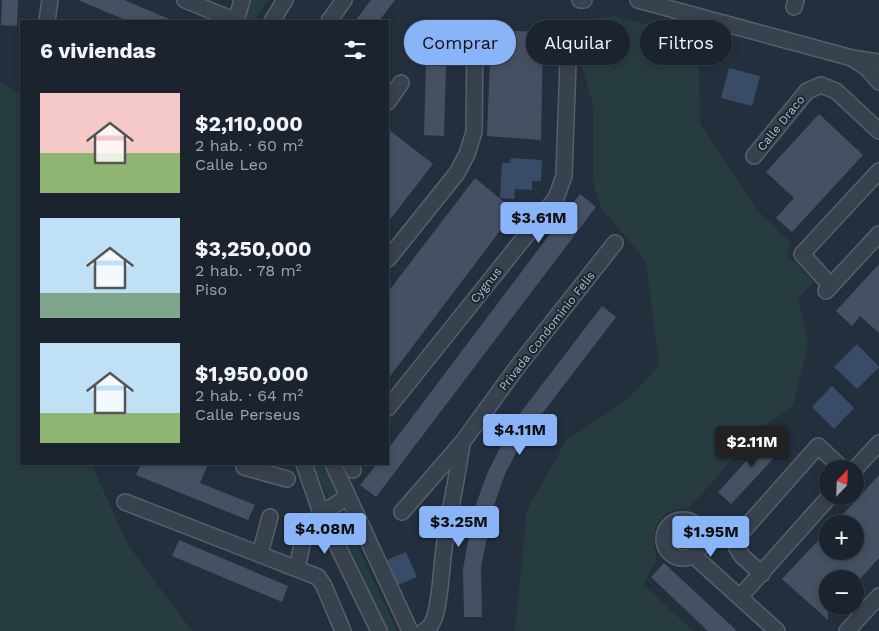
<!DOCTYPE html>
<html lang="es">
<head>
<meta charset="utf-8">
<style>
	:root { --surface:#1b232e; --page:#242b36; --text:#f1f3f6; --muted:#a0a4aa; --line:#39404a; --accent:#8ab4f8 }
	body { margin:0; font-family:"Work Sans",sans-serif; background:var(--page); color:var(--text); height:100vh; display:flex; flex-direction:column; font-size:19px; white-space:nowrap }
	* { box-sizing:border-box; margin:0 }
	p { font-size:16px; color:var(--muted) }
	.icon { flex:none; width:28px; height:28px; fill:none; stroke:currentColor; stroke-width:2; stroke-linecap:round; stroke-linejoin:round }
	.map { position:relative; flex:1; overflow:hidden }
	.side { position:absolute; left:20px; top:20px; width:369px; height:445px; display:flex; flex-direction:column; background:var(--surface); border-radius:0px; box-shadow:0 2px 8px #0003,0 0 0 1px var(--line) }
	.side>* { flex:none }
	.guide { position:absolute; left:404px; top:20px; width:400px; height:45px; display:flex; gap:10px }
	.needle { width:32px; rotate:23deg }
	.tools { position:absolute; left:819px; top:460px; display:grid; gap:10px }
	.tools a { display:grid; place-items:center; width:45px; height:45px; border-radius:50%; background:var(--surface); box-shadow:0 2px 8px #0003,0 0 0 1px var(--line); font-size:25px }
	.price { position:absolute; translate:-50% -42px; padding:0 11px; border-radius:5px; background:var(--accent); color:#111; font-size:16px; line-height:32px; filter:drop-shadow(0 1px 2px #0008) }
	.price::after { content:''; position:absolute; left:50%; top:30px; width:15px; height:11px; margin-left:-8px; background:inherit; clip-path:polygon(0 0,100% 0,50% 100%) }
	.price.active { background:#222; color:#fff }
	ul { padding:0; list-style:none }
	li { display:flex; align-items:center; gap:15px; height:125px; padding:0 20px }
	li span { display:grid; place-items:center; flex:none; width:140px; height:100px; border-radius:0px; color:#555 }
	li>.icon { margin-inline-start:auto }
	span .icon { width:60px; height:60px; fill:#fffc; stroke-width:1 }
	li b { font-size:21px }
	h2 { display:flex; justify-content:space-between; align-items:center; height:60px; padding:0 20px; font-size:21px }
	.pill { padding:0 18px; border-radius:22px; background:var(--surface); box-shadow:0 2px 8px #0003,0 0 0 1px var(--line); font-size:18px; line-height:45px }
	.pill.active { background:var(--accent); color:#111 }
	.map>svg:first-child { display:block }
	.green { fill:#263c3f }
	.water { fill:#394c67 }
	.building { fill:#455162 }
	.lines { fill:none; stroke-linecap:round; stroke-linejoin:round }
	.minor-casing { stroke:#565f6c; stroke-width:18 }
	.minor { stroke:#38414e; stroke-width:15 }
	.labels { text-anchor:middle; stroke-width:4; stroke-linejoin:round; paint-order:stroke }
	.street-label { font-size:12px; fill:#b4bcc9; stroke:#1d2633 }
</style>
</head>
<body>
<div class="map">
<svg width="879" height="631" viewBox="0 0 879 631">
	<rect width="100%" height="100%" fill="#242f3e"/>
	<!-- green -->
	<g class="green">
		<path d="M249,0h19l-14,21h-13z"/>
		<path d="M614,16l93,23 -8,24 1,60 57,87 34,33 -4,12 27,27 -16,17 10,45 -15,62 -36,26 -68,76c-23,1 -36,11 -35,36 0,5 3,11 2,16 -2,8 -9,17 -13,24l50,47h-178l12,-121 39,-69 61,-41 32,-34 -13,-105 -44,-52 -9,-27v-77l-12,-42v-43z"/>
		<path d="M0,83l21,10v371h70l37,81 64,86h-192z"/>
		<path d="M312,464h10l17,32 -10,4z"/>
		<path d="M343,515l54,116h-11l-52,-112z"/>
	</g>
	<!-- water -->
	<g class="water">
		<path d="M729,68l31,8 -8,30 -31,-8z"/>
		<path d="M511,158l31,2 -1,21h-9v9l-17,-1 -1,10 -14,-1 2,-35h8z"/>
		<path d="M857,344l22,23 -22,22 -23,-22z"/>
		<path d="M832,386l22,22 -20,21 -22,-22z"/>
		<path d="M406,552l11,25 -21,9 -11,-25z"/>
	</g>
	<!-- building -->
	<g class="building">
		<path d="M2,0h16l-1,26 -16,-1z"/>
		<path d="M78,0h46l50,21h-46z"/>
		<path d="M371,0h24l-16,21h-24z"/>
		<path d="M427,30h20l-3,106 -20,-1z"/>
		<path d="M491,30l52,2 -2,108 -54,-4z"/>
		<path d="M819,114l44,41 -71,77 -16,-14 18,-20 -28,-26z"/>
		<path d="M388,129l45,35 -45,58z"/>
		<path d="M475,178l40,33 -127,168v-87z"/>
		<path d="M580,194l16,13 -220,290 -16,-12 17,-21h11v-15z"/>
		<path d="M879,264v69l-19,-17 -8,10 -16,-15z"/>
		<path d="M602,306l14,11 -91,119 -20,38 -19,54h3l-8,39 1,50h-18l-1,-48 11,-59 13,-36 24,-49z"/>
		<path d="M773,432l14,12 -56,60 -13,-12z"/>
		<path d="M141,464h67l-8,19 55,22 -7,15 -112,-45z"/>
		<path d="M879,475v83l-19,21h-32v41l-46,-41 46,-49v21h27v-27h-21z"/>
		<path d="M179,540l109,46 -6,16 -110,-46z"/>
		<path d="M664,563l73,68h-29l-57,-54z"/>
	</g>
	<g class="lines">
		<!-- minor casing -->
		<g class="minor-casing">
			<g id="minor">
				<path d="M185,0l51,21"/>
				<path d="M580,0h4"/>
				<path d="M638,0l214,58 27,4"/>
				<path d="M794,7l2,-7"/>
				<path d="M47,21l3,-21"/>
				<path d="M236,21l6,-21"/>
				<path d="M272,21l13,-21"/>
				<path d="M329,21l15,-21"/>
				<path d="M853,59l14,9 12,14"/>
				<path d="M388,102l13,-19"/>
				<path d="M754,156l53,-65 14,-6 15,6 43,40"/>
				<path d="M388,259l69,-86 10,-19 7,-22 1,-99"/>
				<path d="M831,286l-29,-32 77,-83"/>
				<path d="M826,291l53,-57"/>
				<path d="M388,408l168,-210 8,-22 5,-143"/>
				<path d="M245,464l-1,3 43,12"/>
				<path d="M304,464l16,46 59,121"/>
				<path d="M333,464l77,167"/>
				<path d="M351,464l2,6"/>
				<path d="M855,469l24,-26"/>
				<path d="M125,502l193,75 6,9 19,45"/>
				<path d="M320,510l12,-3 15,-10"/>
				<path d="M402,512l60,-69 56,-77 97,-123"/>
				<circle cx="683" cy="539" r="19"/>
				<path d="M260,554l10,-37"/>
				<path d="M693,555l84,76"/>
				<path d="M297,568l7,-32"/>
				<path d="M762,574l-20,-18 -6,-10 5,-13 77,-87 25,23"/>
				<path d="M740,597l90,-101"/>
				<path d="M424,631c6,-3 9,-9 11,-15 7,-26 6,-54 11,-81 5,-31 12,-61 16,-92"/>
				<path d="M847,631l32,-35"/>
			</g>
		</g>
		<!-- minor -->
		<use href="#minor" class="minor"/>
	</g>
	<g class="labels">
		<!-- street labels -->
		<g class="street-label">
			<text transform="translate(781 123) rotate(-51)" y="4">Calle Draco</text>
			<text transform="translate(486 285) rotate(-51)" y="4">Cygnus</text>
			<text transform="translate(547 331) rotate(-52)" y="4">Privada Condominio Felis</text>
		</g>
	</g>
</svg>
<div class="tools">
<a><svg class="needle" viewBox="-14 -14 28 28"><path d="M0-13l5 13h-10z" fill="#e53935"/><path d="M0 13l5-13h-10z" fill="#a0a4aa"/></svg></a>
<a>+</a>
<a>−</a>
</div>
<b class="price" style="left:539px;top:244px">$3.61M</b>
<b class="price" style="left:520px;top:456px">$4.11M</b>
<b class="price active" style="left:752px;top:468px">$2.11M</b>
<b class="price" style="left:459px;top:548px">$3.25M</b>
<b class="price" style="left:325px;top:555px">$4.08M</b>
<b class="price" style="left:711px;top:558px">$1.95M</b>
<div class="guide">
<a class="pill active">Comprar</a>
<a class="pill">Alquilar</a>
<a class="pill">Filtros</a>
</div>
<section class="side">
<h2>6 viviendas<svg class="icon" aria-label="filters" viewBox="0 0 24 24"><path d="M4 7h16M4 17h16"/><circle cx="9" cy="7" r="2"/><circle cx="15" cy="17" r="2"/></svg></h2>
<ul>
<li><span style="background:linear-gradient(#f6c9c9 60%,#8fb573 0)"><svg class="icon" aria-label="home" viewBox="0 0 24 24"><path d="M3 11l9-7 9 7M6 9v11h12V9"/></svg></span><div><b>$2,110,000</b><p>2 hab. · 60 m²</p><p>Calle Leo</p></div></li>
<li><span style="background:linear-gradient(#bfe0f5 75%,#7fa58c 0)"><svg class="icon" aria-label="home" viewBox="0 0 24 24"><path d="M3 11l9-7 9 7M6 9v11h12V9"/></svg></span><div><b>$3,250,000</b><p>2 hab. · 78 m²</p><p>Piso</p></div></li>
<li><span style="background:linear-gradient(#bfe0f5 70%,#8fb573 0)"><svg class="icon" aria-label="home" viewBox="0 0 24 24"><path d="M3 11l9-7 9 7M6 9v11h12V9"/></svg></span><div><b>$1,950,000</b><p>2 hab. · 64 m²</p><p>Calle Perseus</p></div></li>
</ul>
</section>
</div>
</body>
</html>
